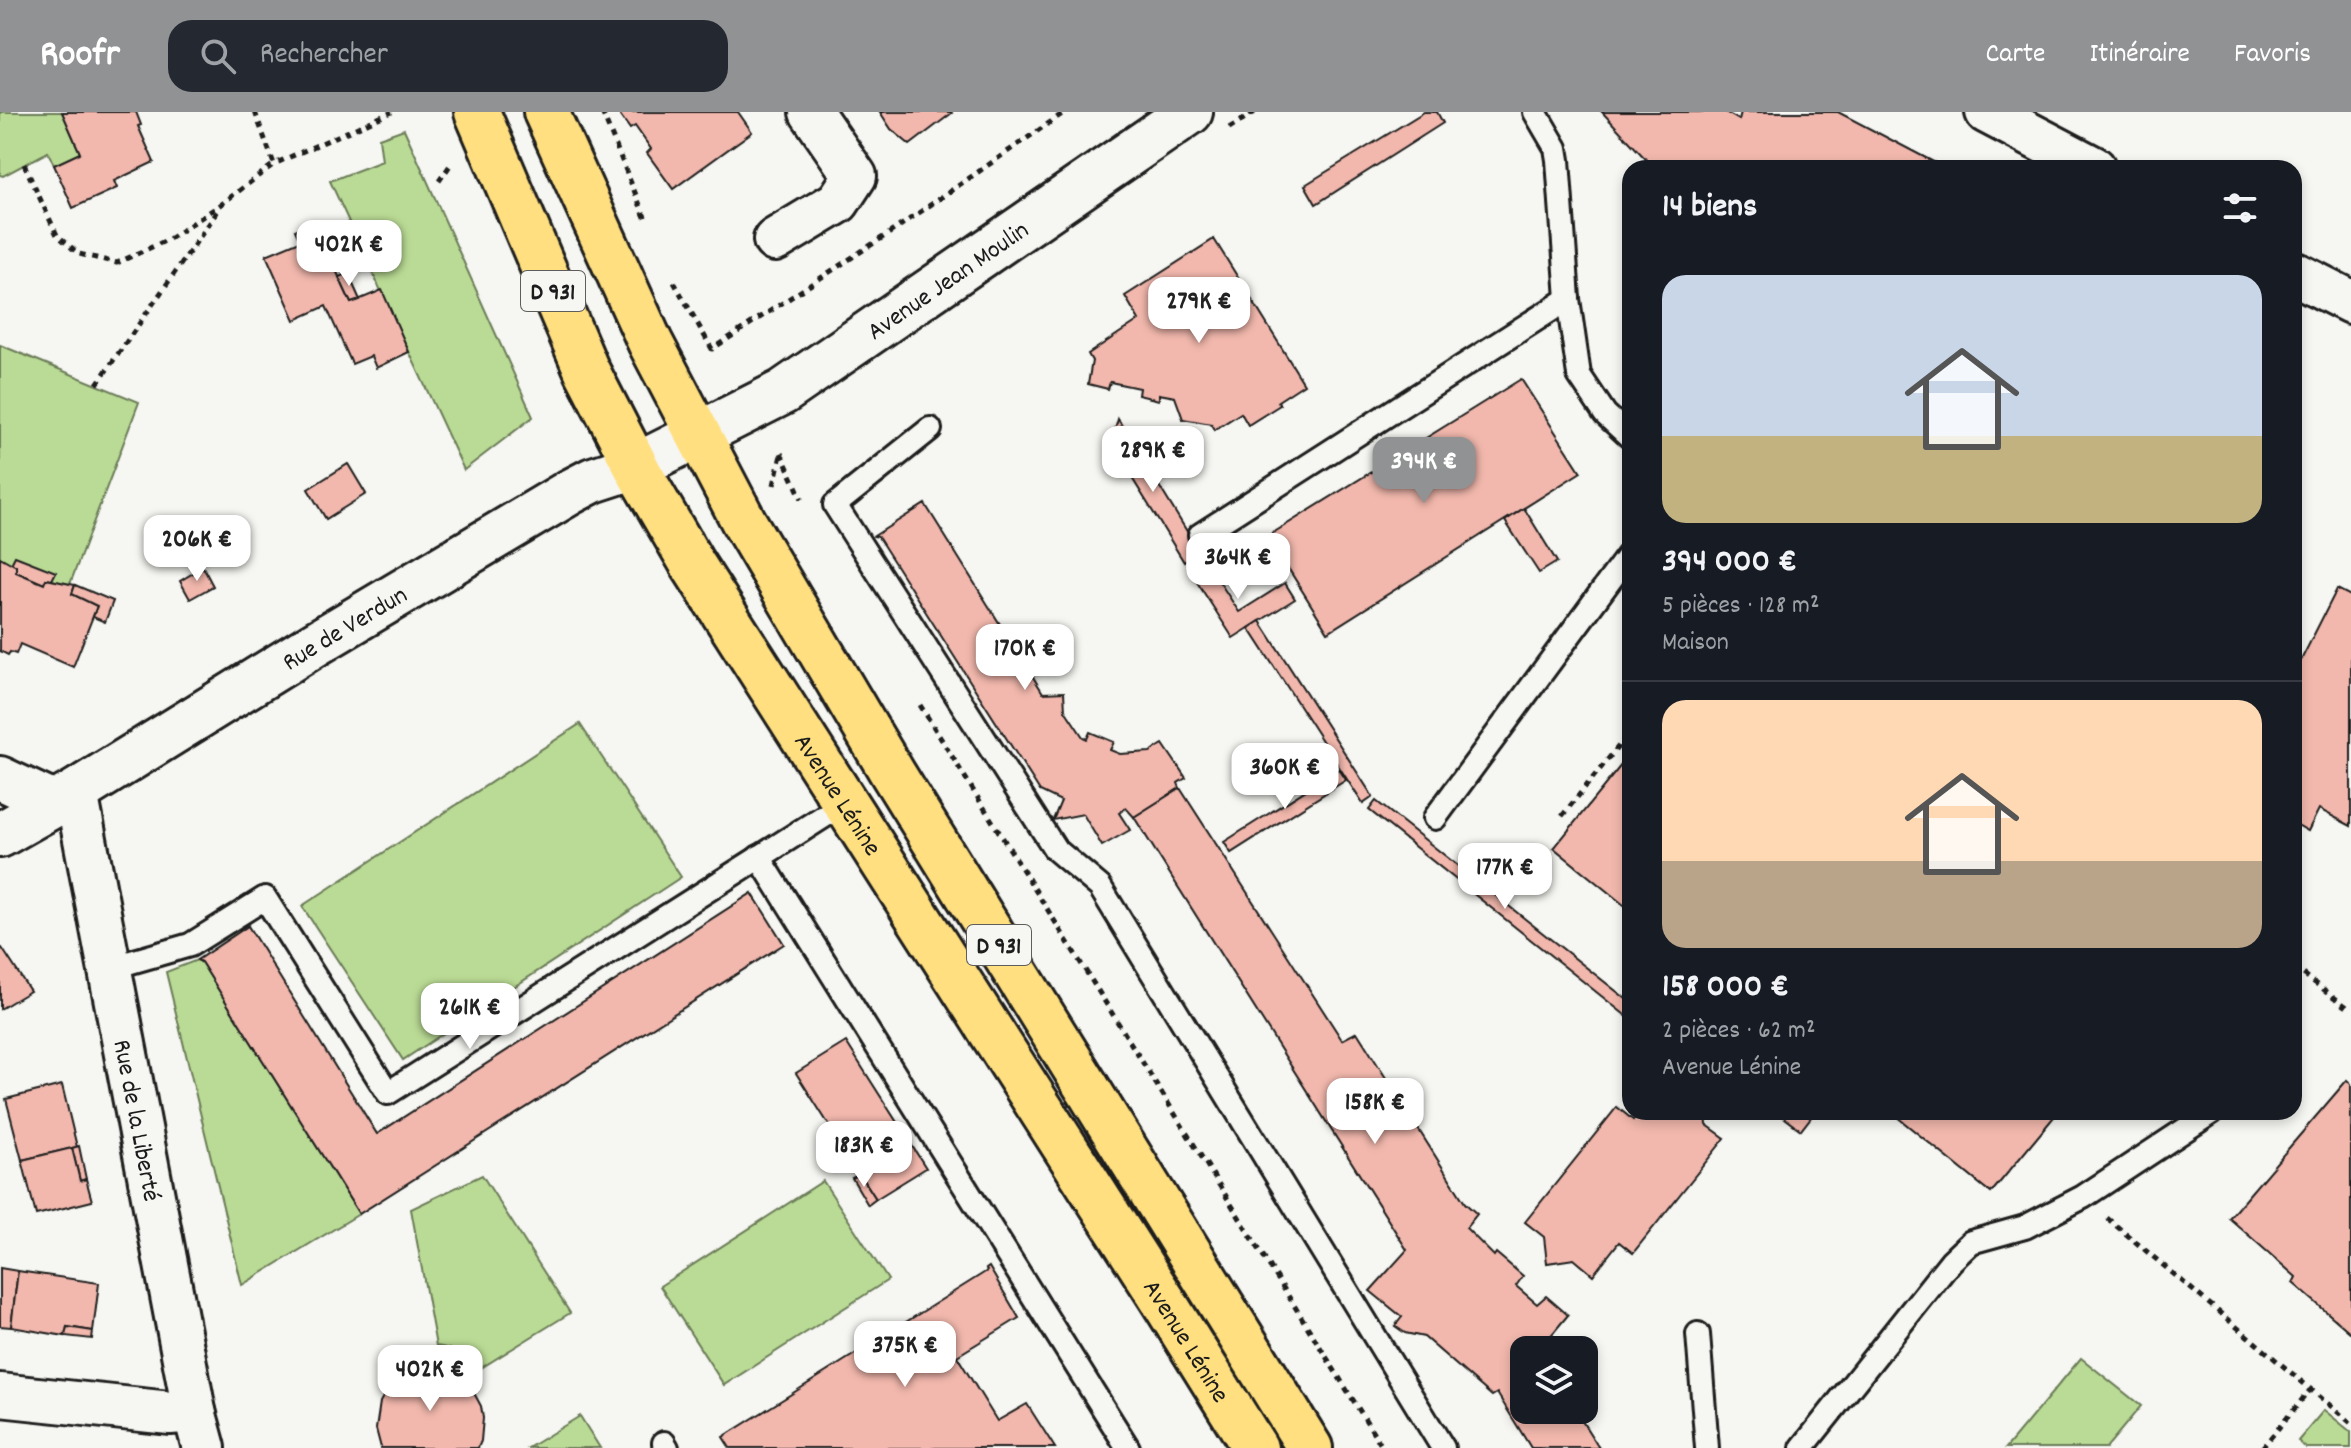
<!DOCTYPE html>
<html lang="fr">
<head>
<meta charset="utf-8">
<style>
	:root { --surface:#171b24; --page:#242831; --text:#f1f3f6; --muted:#9ea1a6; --line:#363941; --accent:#919294 }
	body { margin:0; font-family:Dekko,sans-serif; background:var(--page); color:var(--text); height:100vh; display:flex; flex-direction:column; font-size:30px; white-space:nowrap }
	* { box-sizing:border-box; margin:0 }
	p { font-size:26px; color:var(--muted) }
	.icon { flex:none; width:44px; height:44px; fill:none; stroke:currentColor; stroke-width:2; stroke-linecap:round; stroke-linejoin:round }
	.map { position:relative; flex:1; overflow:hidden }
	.side { position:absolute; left:1622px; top:48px; width:680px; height:960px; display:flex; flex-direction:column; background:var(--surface); border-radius:24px; box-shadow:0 4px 12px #0003 }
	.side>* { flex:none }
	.controls { position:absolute; left:1510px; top:1224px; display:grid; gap:16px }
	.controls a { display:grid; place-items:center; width:88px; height:88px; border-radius:16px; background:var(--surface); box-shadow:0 4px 12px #0003; font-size:40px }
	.price { position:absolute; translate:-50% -68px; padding:0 18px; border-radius:16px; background:#fff; color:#222; font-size:26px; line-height:52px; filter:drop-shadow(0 2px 4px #0008) }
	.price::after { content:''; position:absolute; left:50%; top:48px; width:24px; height:18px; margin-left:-12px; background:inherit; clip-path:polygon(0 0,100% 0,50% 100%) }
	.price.active { background:var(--accent); color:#fff }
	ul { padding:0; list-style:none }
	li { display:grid; align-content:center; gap:16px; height:424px; padding:0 40px }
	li+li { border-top:2px solid var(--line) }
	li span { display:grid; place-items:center; height:248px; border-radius:24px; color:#555 }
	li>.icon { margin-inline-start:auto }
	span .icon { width:144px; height:144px; fill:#fffc; stroke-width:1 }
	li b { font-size:34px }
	h2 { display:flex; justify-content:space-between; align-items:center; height:96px; padding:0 40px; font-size:34px }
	header { display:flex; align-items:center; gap:48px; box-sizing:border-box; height:112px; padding:0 40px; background:var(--accent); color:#fff }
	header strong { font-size:38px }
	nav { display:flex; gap:44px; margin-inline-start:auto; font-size:28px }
	.search { width:560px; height:72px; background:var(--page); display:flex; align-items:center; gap:20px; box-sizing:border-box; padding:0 28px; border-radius:24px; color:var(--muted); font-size:30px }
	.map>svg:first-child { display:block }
	.green { fill:#badb95; stroke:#6b7c58; stroke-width:2 }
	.building { fill:#f2b8ad; stroke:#1c1c1c; stroke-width:2 }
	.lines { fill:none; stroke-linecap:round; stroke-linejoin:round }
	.service-casing { stroke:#1c1c1c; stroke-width:28 }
	.minor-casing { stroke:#1c1c1c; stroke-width:48 }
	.tertiary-casing { stroke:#1c1c1c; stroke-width:50 }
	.primary-casing { stroke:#1c1c1c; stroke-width:50 }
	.path { stroke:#1c1c1c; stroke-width:5; stroke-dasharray:6 6; stroke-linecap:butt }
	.service { stroke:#f6f6f2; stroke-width:22 }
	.minor { stroke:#f6f6f2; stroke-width:42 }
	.tertiary { stroke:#f6f6f2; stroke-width:44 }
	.primary { stroke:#ffdf80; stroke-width:44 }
	.labels { text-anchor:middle; stroke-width:6; stroke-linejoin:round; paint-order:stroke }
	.shield { fill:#f6f6f2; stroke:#5d5d5c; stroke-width:2 }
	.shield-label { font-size:24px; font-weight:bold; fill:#1c1c1c }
	.street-label { font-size:26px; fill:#1c1c1c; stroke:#f6f6f2 }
</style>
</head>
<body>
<header>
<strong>Roofr</strong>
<div class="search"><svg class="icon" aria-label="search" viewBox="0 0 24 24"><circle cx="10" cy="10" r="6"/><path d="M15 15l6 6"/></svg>Rechercher</div>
<nav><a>Carte</a><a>Itinéraire</a><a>Favoris</a></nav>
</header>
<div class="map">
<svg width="2351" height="1336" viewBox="0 0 2351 1336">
	<rect width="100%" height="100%" fill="#f6f6f2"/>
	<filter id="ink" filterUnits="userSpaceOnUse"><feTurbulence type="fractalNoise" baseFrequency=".0125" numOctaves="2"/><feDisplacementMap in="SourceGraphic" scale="16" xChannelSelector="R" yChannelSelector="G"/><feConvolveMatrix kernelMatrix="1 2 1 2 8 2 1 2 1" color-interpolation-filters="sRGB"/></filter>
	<g filter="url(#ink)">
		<!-- green -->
		<g class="green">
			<path d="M0,0h62l18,41 -26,12 -6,-13 -45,24 -3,-1z"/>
			<path d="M404,17l129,288 -69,53 -134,-289 52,-20 -3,-23z"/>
			<path d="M0,233l139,57 -69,182 -24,-5 -2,5 -44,-27z"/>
			<path d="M580,612l101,153 -278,183 -101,-154z"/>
			<path d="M197,848l4,2 158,252 -117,71 -76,-313z"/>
			<path d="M482,1063l88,138 -89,55c-12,-11 -28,-20 -45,-22l-25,-137z"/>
			<path d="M823,1069l65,99 -164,105 -64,-99z"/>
			<path d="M2081,1246l60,48 -35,42h-100z"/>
			<path d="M2324,1298l27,22v16h-45l-8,-7z"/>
			<path d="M580,1304l20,32h-72z"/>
		</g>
		<!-- building -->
		<g class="building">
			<path d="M62,0h74l5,13 -3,1 16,36 -40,19 3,7 -44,20 -19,-43 26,-12z"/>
			<path d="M618,0h120l14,20 -79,57 -26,-36 4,-4 -16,-23 -5,3z"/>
			<path d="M880,0h71l1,1 -42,32 -19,-16z"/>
			<path d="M1424,0h13l6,11 -127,81 -11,-19z"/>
			<path d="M1602,0h123l14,8 2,-8h97l107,56h-291z"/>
			<path d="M314,110l37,81 31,-13 27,62 -33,16 -5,-12 -19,8 -26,-58 -31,14 -29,-65 34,-14 -5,-11z"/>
			<path d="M1214,127l90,145 -26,17 2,4 -32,20 -7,-12 -27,17 -3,-6 -28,-5 -8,-22 -16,-3v6l-21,-5 1,-7 -29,-6 -2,7 -20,-5 4,-23 -4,-7 51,-34 -14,-24z"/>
			<path d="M348,161l12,27 -9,3 -12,-26z"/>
			<path d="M1521,267l60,93 -253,160 -60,-96z"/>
			<path d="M1118,307l81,132 -15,11 -73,-118z"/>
			<path d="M348,352l18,30 -40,25 -18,-30z"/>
			<path d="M925,392l118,189 21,-1 1,18 18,27 4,2 3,-7 24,10 -4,8 10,4 30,-2 13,-8 23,34 -8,5 2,5 -46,29 -8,-9 -7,5 11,17 -28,16 -19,-32 -30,6 8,-19 -21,-10 -162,-254 -4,-1z"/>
			<path d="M1524,396l33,54 -18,11 -34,-52z"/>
			<path d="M15,444l41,16 -4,8 -6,-1 -2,5 -28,-12v-6l-5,-2z"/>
			<path d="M0,445l16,9v6l28,12 2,-5 29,6 -3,9 25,12 -24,61 -53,-23 -4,10 -6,-2 -2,3 -8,-4z"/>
			<path d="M1204,446l35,54 46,-29 10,16 -62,39 -45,-70z"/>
			<path d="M203,455l10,19 -23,13 -10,-18z"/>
			<path d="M75,473l38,16 -8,21 -12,-5 4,-11 -25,-12z"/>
			<path d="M2337,477l14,7v230l-32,-17 -11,22 -14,-8v-149z"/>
			<path d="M1260,509l113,176 -10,7 -114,-176z"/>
			<path d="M1630,642v156l-76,-62z"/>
			<path d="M1339,657l7,11 -115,73 -7,-11z"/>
			<path d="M1180,676l162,252 15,-8 108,171 12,11 -11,14 28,28 2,-3 27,23 -7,10 21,18 9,-8 22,19 -29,35h-15v60h51l24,38h-68l-34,-55 -5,3 -68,-59 -19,-4 -10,-7 7,-9 -32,-26 37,-41 -273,-433z"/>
			<path d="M1376,689l254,201v17l-261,-209z"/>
			<path d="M752,781l32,51 -425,270 -158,-252 -4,-2 51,-34 129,208z"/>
			<path d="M2,836l28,43 -30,18v-60z"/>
			<path d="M846,930l80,126 -50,31 -80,-126z"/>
			<path d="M2347,968l4,4v249l-58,-50 3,-6 -67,-59z"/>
			<path d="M62,973l15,62 -55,13 -16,-61z"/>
			<path d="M1617,995l16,13 6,-8h67l1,13 18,13 -92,115 -14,-11 -26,33 -19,-16 -27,4 -3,-26 -19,-15z"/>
			<path d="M1777,1000h38l-14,18z"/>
			<path d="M1891,1000h167l-67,81z"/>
			<path d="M79,1034l7,33 -6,2 -8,-33z"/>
			<path d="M72,1036l8,33 6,-2 6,22 -56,14 -14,-55z"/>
			<path d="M860,1062l16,25 -8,6 -16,-27z"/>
			<path d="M989,1155l30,51 -62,38 40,65 30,-17 28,44h-325l-7,-11 264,-166 -1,-2z"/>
			<path d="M0,1156l18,3 -7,56 -11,-1z"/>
			<path d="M18,1159l81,12 -6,48 -26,-4 -2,9 -54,-9z"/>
			<path d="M67,1215l26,4 -1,8 -27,-3z"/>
			<path d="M425,1258l22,3 20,11 7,9 7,13 2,12 -2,23 -3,7h-97l-5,-19 4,-27 7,-12 10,-9 17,-9z"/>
		</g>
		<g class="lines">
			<!-- service casing -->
			<g class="service-casing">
				<g id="service">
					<path d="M1535,0l21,36 2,12 10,139 11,76 26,39 25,23"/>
					<path d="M930,317l-95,76 220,344 45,38 343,561"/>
					<path d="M1200,423l368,-236"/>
					<path d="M1435,706l195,-265"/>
					<path d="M759,745l369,591"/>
					<path d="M110,856l80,-23 75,-47 123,195 457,-290"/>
					<path d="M1698,1222l9,114"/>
					<path d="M664,1331l3,5"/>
					<path d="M1802,1336l149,-187 20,-19 54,-15 58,-30 129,-85"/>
				</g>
			</g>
			<!-- minor casing -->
			<g class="minor-casing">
				<g id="minor">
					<path d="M1987,0l107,56"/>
					<path d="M775,128l63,-38 17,-26 -44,-64"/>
					<path d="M2294,161l57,29"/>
					<path d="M0,666l54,25"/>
					<path id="s1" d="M76,680l118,619 10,37"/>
					<path d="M0,1283l170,18 24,-2"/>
				</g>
			</g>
			<!-- tertiary casing -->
			<g class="tertiary-casing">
				<g id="tertiary">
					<path id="s2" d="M0,723l76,-43 239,-148 255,-152 23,-12 43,-14 147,-74 407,-280"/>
				</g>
			</g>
			<!-- primary casing -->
			<g class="primary-casing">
				<g id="primary">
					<path id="s3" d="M477,0l110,259 53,103 53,91 471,737 91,146"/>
					<path d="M546,0l104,230 94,180 149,252 417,674"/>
				</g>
			</g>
			<!-- path -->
			<g class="path">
				<path d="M255,0l19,52 118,-52"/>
				<path d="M602,0l45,110"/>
				<path d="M1229,16l26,-16"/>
				<path d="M24,52l33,71 22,19 38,9 52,-24 54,-36 51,-39"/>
				<path d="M439,69l12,-17"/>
				<path d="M674,170l38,67 182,-119 171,-118"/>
				<path d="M97,272l123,-176"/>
				<path d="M781,341l21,46"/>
				<path d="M774,373l7,-30"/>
				<path d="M920,593l463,743"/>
				<path d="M1562,704l68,-84"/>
				<path d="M2294,855l57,43"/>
				<path d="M2107,1106l244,205"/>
				<path d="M2262,1336l48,-58"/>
			</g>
			<!-- service -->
			<use href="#service" class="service"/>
			<!-- minor -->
			<use href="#minor" class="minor"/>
			<!-- tertiary -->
			<use href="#tertiary" class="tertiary"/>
			<!-- primary -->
			<use href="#primary" class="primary"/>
		</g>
	</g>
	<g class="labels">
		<!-- shield labels -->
		<g class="shield">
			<rect x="521" y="159" width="64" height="40" rx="6"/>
			<rect x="967" y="813" width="64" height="40" rx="6"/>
		</g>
		<g class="shield-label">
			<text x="553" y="187">D 931</text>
			<text x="999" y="841">D 931</text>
		</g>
		<!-- street labels -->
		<g class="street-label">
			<text dy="9" stroke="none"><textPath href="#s2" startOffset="1100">Avenue Jean Moulin</textPath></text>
			<text dy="9" stroke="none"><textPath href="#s2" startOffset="402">Rue de Verdun</textPath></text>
			<text dy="9" stroke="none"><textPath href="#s3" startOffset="774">Avenue Lénine</textPath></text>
			<text dy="9" stroke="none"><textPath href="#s1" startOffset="334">Rue de la Liberté</textPath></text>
			<text dy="9" stroke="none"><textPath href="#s3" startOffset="1422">Avenue Lénine</textPath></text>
		</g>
	</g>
</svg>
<div class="controls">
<a><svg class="icon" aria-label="layers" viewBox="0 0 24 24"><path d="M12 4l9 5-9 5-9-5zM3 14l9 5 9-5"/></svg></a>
</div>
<b class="price" style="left:349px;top:176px">402K €</b>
<b class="price" style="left:1199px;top:233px">279K €</b>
<b class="price" style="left:1153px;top:382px">289K €</b>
<b class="price active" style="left:1424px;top:393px">394K €</b>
<b class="price" style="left:197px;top:471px">206K €</b>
<b class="price" style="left:1238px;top:489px">364K €</b>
<b class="price" style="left:1025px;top:580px">170K €</b>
<b class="price" style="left:1285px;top:699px">360K €</b>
<b class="price" style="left:1505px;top:799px">177K €</b>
<b class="price" style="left:470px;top:939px">261K €</b>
<b class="price" style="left:1375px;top:1034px">158K €</b>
<b class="price" style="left:864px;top:1077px">183K €</b>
<b class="price" style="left:905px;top:1277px">375K €</b>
<b class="price" style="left:430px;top:1301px">402K €</b>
<section class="side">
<h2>14 biens<svg class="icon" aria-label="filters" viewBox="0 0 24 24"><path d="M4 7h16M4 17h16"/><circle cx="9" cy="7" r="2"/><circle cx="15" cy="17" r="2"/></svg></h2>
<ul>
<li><span style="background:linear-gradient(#c9d6e8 65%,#c2b280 0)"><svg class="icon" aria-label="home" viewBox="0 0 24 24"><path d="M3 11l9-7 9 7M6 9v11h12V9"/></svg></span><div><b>394 000 €</b><p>5 pièces · 128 m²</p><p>Maison</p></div></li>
<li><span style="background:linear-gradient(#ffd9b3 65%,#b9a48a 0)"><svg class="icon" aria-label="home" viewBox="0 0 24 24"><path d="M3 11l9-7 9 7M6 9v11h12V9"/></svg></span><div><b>158 000 €</b><p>2 pièces · 62 m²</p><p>Avenue Lénine</p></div></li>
</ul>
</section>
</div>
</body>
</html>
